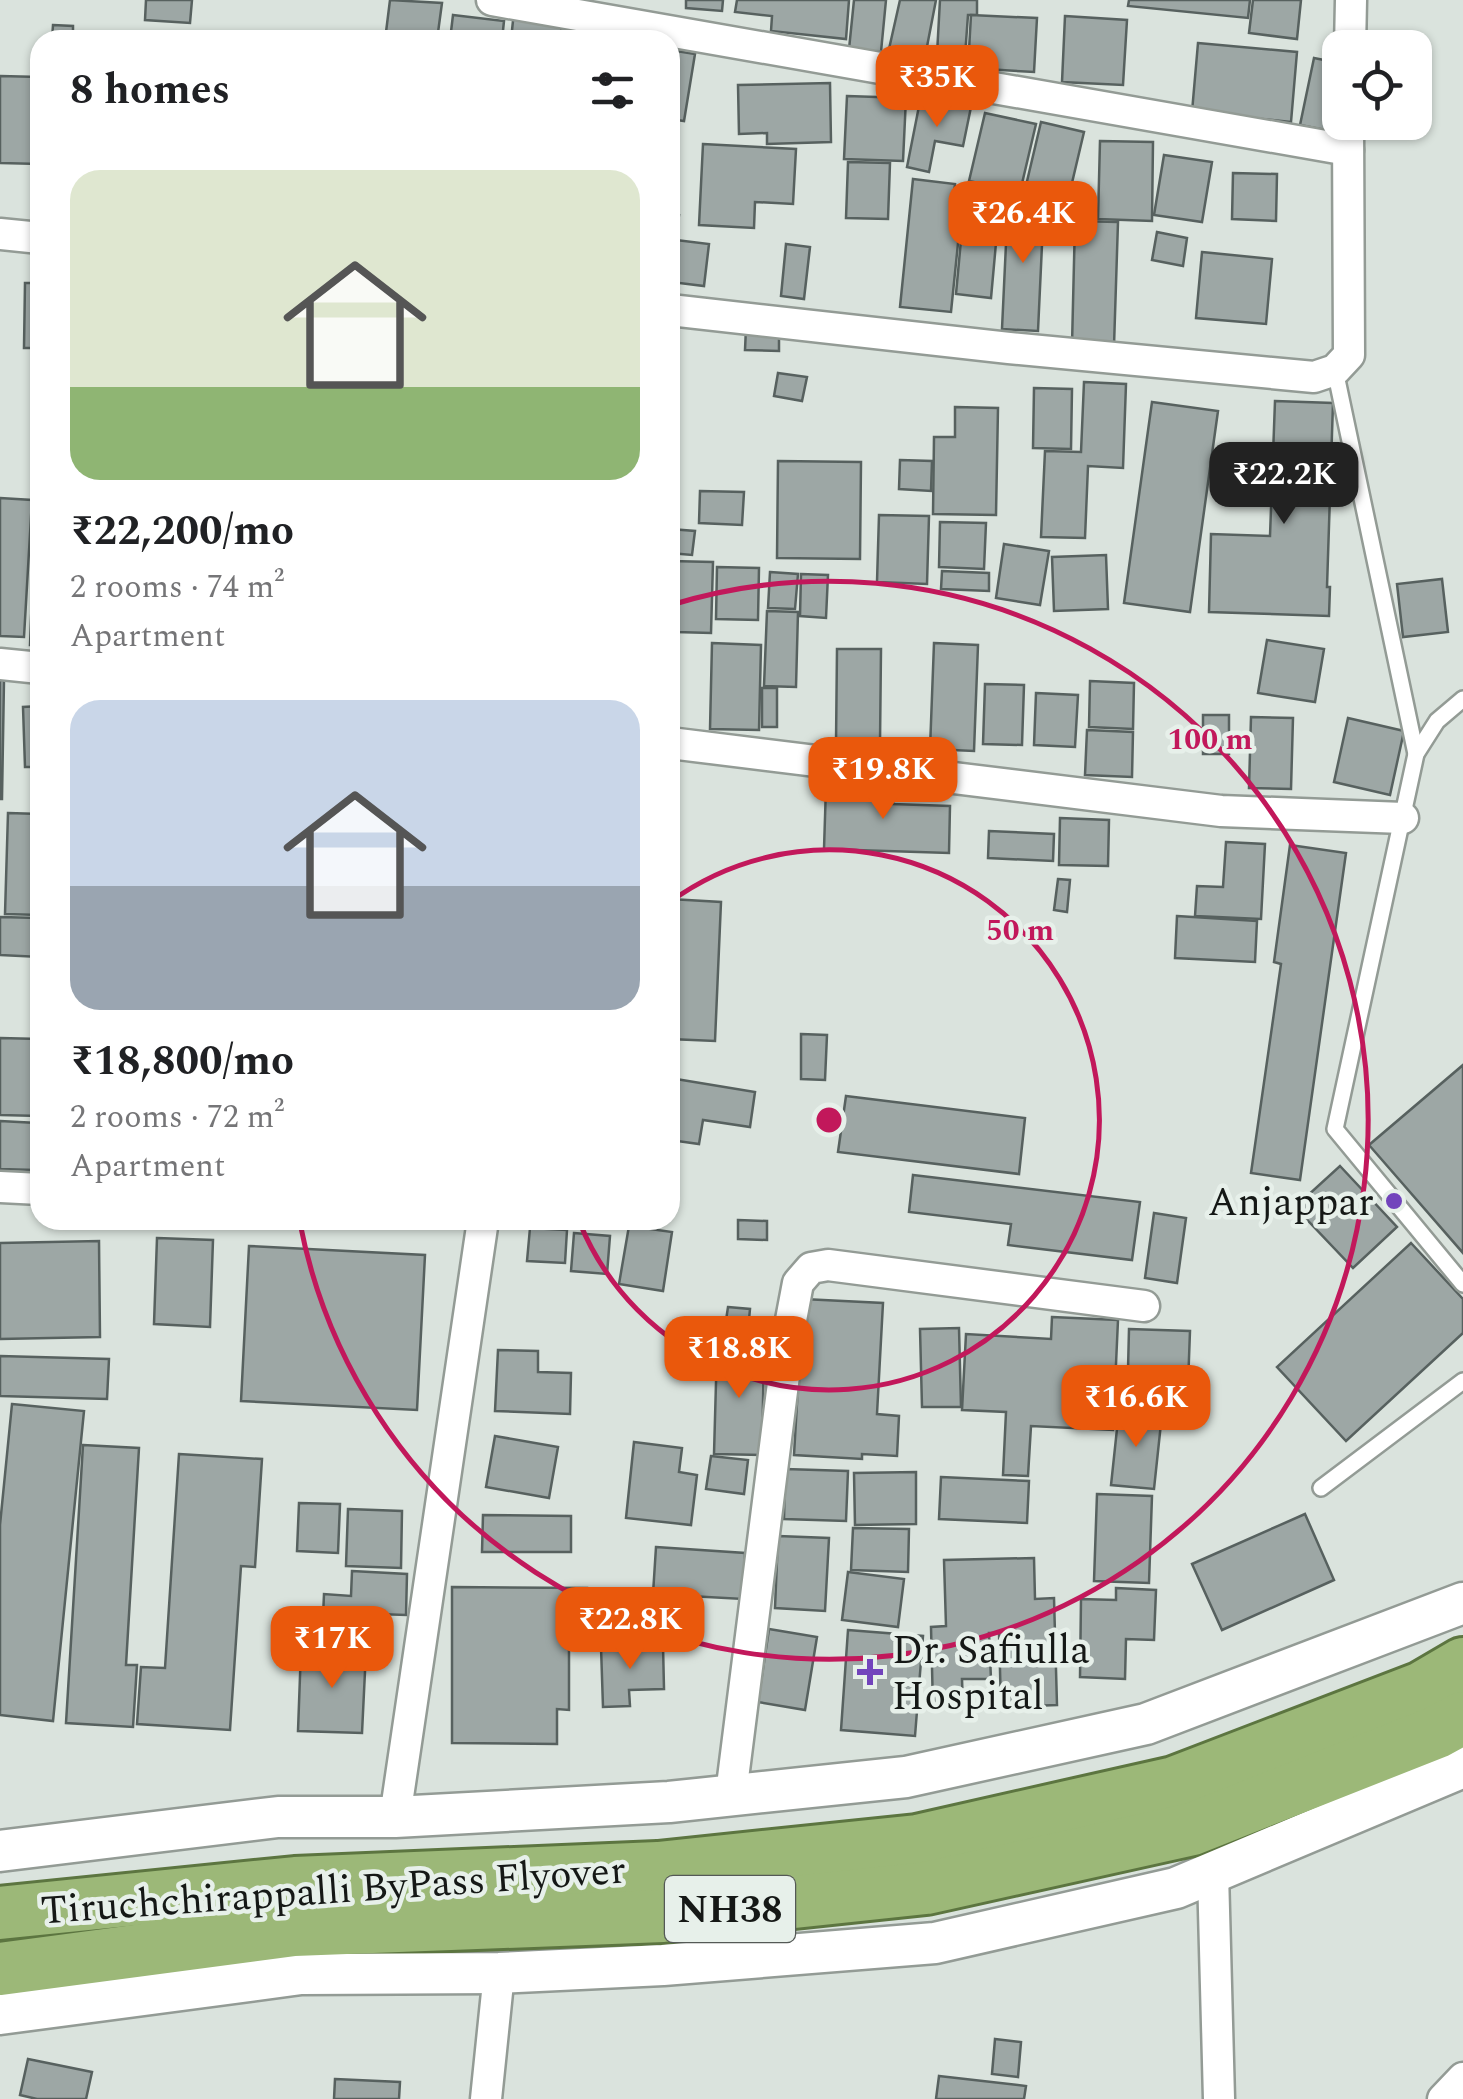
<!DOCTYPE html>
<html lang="en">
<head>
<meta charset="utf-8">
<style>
	:root { --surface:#fff; --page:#f6f6f6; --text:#202124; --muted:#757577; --accent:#ea580c }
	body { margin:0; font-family:Spectral,serif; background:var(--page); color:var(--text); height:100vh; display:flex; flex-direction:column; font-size:38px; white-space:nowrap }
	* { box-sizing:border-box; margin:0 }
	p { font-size:32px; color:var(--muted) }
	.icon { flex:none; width:55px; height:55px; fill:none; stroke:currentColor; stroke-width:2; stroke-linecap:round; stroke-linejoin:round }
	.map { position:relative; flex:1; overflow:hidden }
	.panel { position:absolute; left:30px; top:30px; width:650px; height:1200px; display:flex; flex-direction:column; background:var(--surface); border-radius:30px; box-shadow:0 2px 8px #0004 }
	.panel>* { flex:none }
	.buttons { position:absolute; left:1322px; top:30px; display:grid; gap:20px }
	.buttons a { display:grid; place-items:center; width:110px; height:110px; border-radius:20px; background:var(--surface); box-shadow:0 2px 8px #0004; font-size:50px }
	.price { position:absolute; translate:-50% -85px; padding:0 22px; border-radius:20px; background:var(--accent); color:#fff; font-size:32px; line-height:65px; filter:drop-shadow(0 2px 5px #0008) }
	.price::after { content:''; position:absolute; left:50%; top:60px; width:30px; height:22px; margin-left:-15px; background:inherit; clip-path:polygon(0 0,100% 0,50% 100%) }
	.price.active { background:#222; color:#fff }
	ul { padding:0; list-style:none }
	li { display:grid; align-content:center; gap:20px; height:530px; padding:0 40px }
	li span { display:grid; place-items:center; height:310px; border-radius:30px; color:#555 }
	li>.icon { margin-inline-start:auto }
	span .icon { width:180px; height:180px; fill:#fffc; stroke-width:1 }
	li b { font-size:42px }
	h2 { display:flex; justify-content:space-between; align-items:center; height:120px; padding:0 40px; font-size:42px }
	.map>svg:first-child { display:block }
	.building { fill:#9da7a5; stroke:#57615f; stroke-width:2.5 }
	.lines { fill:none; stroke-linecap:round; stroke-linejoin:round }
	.service-casing { stroke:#939b95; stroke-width:20 }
	.minor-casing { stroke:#939b95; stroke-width:35 }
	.tertiary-casing { stroke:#939b95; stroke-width:45 }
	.trunk-casing { stroke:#5c7540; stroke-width:58 }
	.service { stroke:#fff; stroke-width:15 }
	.minor { stroke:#fff; stroke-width:30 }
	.tertiary { stroke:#fff; stroke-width:40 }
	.trunk { stroke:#9cb878; stroke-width:52 }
	.ring { fill:none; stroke:#c2185b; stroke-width:5 }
	.poi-dot { fill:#7244bc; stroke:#e7f0ea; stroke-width:4 }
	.labels { text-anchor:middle; stroke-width:9; stroke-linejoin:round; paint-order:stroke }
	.shield { fill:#e7f0ea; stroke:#545956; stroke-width:2.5 }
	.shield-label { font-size:38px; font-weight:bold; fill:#151816 }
	.poi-label { font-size:40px; fill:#151816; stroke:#e7f0ea; text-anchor:end }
	.street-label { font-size:40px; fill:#151816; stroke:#e7f0ea }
	.centre { fill:#c2185b; stroke:#e7f0ea; stroke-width:5 }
	.ring-label { font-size:30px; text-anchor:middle; font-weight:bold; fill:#c2185b; stroke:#e7f0ea; stroke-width:9; stroke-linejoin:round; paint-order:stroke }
</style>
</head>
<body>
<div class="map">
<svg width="1463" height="2099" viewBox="0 0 1463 2099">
	<rect width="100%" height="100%" fill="#dae3dd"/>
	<!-- building -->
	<g class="building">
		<path d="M146,0h46l-2,23 -45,-3z"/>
		<path d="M390,0l52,3 -5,37h-52z"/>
		<path d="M686,0h37l-1,11 -36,-3z"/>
		<path d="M737,0h112l-3,39 -75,-8 1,-15 -37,-4z"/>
		<path d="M854,0h32l-5,52 -32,-3z"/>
		<path d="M900,0h36l-11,57 -36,-8z"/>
		<path d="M940,0h37v15h-9l-3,41 -28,-2z"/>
		<path d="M1129,0h121l-2,18 -120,-12z"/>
		<path d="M1253,0h48l-4,39 -48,-6z"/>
		<path d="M514,11l49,4 -3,25h-49z"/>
		<path d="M453,15l51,6 -2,19h-52z"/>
		<path d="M971,15l66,3 -3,54 -66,-4z"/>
		<path d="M1065,16l62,4 -4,65 -61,-3z"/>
		<path d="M53,25l20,1v14h-21z"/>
		<path d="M1198,43l99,9 -6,70 -99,-10z"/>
		<path d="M670,50l25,4 -11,67 -14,-2z"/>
		<path d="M1314,58l25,5 -14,67 -25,-5z"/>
		<path d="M0,76l40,1v87l-40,-1z"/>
		<path d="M830,83l1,59 -64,2v-11l-28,1 -1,-49z"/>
		<path d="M847,96l59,2 -3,63 -59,-2z"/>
		<path d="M921,96l50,11 -8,39 -28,-5 -6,31 -22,-5z"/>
		<path d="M985,113l51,11 -16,68 -51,-11z"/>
		<path d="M1041,122l43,10 -17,72 -43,-10z"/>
		<path d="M1100,141l53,1 -1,79 -54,-2z"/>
		<path d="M703,144l93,5 -3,55 -38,-2 -1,26 -55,-3z"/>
		<path d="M1164,155l48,7 -10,60 -48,-7z"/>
		<path d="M848,162l42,1 -2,56 -42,-1z"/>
		<path d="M1233,173l44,1 -1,47 -44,-2z"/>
		<path d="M913,179l42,5 -3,29 9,1 -10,98 -51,-5z"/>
		<path d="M1008,201l36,1 -6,129 -36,-2z"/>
		<path d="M670,214l9,1 -8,65h-1z"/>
		<path d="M1075,221l43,1 -4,124 -42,-1z"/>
		<path d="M1157,232l30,6 -4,28 -31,-6z"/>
		<path d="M676,240l33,4 -5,42 -33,-4z"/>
		<path d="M961,240l35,3 -5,55 -35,-4z"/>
		<path d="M786,244l24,3 -6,52 -23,-3z"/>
		<path d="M1202,252l70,7 -6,65 -70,-6z"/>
		<path d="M25,283h15v65h-16z"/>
		<path d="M746,328h33v23l-34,-1z"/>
		<path d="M778,373l29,4 -5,24 -28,-5z"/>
		<path d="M1084,382l42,2 -3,84 -35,-2 -3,72 -44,-1 4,-86 36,1z"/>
		<path d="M1034,388l38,1 -1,60 -38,-1z"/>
		<path d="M1275,401l58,2 -6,184h3l-1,29 -120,-4 2,-78 59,2z"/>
		<path d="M1152,402l66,9 -28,201 -66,-9z"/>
		<path d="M955,407l43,1 -2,107 -63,-1 1,-77h21z"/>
		<path d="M900,460l32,1 -1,30 -32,-2z"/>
		<path d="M778,461l83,1 -1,97 -83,-1z"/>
		<path d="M700,491l44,1 -2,33 -43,-2z"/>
		<path d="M0,498l32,2 -8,137 -24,-1z"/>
		<path d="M879,515l50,1 -2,68 -50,-2z"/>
		<path d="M940,522l46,1 -2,46 -45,-2z"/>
		<path d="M670,529l25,2 -3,24 -22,-2z"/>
		<path d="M34,544l6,1v100h-10z"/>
		<path d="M1004,544l45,7 -9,54 -44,-7z"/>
		<path d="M1106,555l2,54 -54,2 -2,-54z"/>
		<path d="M670,561l43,1 -2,71 -35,-1 1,-42 -7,-1z"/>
		<path d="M717,567l42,1 -1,52 -42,-1z"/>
		<path d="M942,571l47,2v18l-48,-2z"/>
		<path d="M770,572l28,2 -3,35 -27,-1z"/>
		<path d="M801,574l27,1 -2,43 -26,-2z"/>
		<path d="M1442,579l6,53 -45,5 -6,-53z"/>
		<path d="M767,611l31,1 -2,75 -32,-1z"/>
		<path d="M1267,640l57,9 -9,53 -57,-9z"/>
		<path d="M712,643l49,2 -2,85 -49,-1z"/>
		<path d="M934,643l44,2 -4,106 -44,-2z"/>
		<path d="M837,649h44l-1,94h-44z"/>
		<path d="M0,680h4l-2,119h-2z"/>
		<path d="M1090,681l44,2 -1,46 -44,-2z"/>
		<path d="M985,684l39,1 -2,60 -39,-1z"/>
		<rect x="762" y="688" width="15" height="39"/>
		<path d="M1036,693l42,2 -3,52 -41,-2z"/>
		<path d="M40,706v61h-15l-2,-60z"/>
		<rect x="1203" y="715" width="26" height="39"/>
		<path d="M1251,717l42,1 -2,71 -42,-1z"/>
		<path d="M1348,718l56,13 -14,64 -56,-13z"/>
		<path d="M1087,730l46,2 -1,45 -47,-2z"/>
		<path d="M826,786l68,2 -1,16 57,2 -1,47 -125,-4z"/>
		<path d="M8,813l32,1v101l-35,-1z"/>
		<path d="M1060,818l49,2 -1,46 -49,-1z"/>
		<path d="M989,831l65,3 -1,27 -65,-3z"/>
		<path d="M1226,842l39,2 -4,75 -66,-3 2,-30 26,1z"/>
		<path d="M1290,845l56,8 -46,327 -49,-7 30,-209 -7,-2z"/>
		<path d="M1058,879l12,1 -3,32 -13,-2z"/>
		<path d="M670,899l51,3 -6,139 -45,-2z"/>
		<path d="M1177,916l80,5 -2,41 -80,-4z"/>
		<path d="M0,917l40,1v39l-40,-2z"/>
		<path d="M801,1034l26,1 -2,45 -24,-1z"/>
		<path d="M0,1038l40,1v77l-40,-1z"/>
		<path d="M1463,1065v188l-94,-108z"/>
		<path d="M670,1078l85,14 -5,35 -47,-7 -4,24 -29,-4z"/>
		<path d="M846,1096l179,22 -6,56 -181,-22z"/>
		<path d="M0,1121l37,2 -2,47 -35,-1z"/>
		<path d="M1340,1166l57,61 -44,41 -58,-61z"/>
		<path d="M913,1175l227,27 -8,58 -124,-15 3,-21 -102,-12z"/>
		<path d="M1154,1213l32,5 -9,65 -32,-5z"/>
		<path d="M738,1220l29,1v19l-29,-1z"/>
		<path d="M629,1226l43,6 -9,59 -44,-7z"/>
		<path d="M530,1228l37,2 -2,33 -38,-2z"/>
		<path d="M574,1233l36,3 -3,38 -36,-3z"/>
		<path d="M157,1238l56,2 -3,87 -56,-3z"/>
		<path d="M99,1241l1,96 -100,2v-96z"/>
		<path d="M1411,1243l52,56v34l-117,108 -69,-74z"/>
		<path d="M249,1246l176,9 -8,155 -176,-9z"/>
		<path d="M803,1299l80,4 -6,111 22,2 -2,40 -35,-2v5l-68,-4z"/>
		<path d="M728,1307l22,2 -2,21 -23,-3z"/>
		<path d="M1052,1317l66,3 -5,110 -82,-4 -3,50 -25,-1 3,-63 -44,-2 4,-76 85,5z"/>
		<path d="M959,1328l2,79h-39l-2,-78z"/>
		<path d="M1129,1329l61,2 -3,81 -60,-2z"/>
		<path d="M717,1347l47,1 -2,107 -48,-1z"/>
		<path d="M498,1350l40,1v21l33,1 -1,41 -75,-3z"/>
		<path d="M0,1356l109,3 -2,40 -107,-3z"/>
		<path d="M12,1404l72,7 -31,310 -53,-6v-190z"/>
		<path d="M1119,1410l43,4 -8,75 -43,-4z"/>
		<path d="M495,1436l63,11 -9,51 -63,-11z"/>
		<path d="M634,1442l48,6 -3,24 18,3 -6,50 -65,-7z"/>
		<path d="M83,1445l56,3 -13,217h11l-4,62 -67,-4z"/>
		<path d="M179,1454l83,5 -7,108 -14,-1 -11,164 -93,-6 4,-57 24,1z"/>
		<path d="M711,1456l37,4 -4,34 -38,-5z"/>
		<path d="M785,1469l63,2 -2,50 -62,-2z"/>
		<path d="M916,1472v52l-61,1 -1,-52z"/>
		<path d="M941,1477l88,4 -2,42 -88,-4z"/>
		<path d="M1097,1494l55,2 -3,87 -55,-2z"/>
		<path d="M299,1503l41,1 -2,49 -41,-2z"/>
		<path d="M348,1509l54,2 -1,57 -55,-2z"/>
		<path d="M1305,1514l29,66 -112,50 -30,-66z"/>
		<path d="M483,1515l88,1v36h-89z"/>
		<path d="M853,1528l56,1 -1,43 -57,-2z"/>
		<path d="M778,1536l51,2 -4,73 -50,-3z"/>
		<path d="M656,1547l89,6 -2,46 -90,-5z"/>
		<path d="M1034,1558l1,41 19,-1 3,107 -56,2 -2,-74h-10l2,46h-29l1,28 -30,1 -2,-81 15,-1 -2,-66z"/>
		<path d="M352,1571l55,3 -1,41 -29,-1 -1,28 -54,-2 2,-46 27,2z"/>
		<path d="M848,1572l56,7 -6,48 -56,-7z"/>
		<path d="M452,1587l135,1v52h-18v70l-12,-1v35l-105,-1z"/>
		<path d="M1116,1588l40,2 -2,50 -28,-1 -1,40 -45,-2 1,-78 35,1z"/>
		<path d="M769,1629l48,8 -12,73 -47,-8z"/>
		<path d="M848,1630l75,6 -8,100 -74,-6z"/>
		<path d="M663,1645l1,44 -35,1 1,16 -27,1 -2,-60z"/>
		<path d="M301,1649l65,2 -4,82 -64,-2z"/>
		<path d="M995,2039l26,3 -3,35 -26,-3z"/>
		<path d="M28,2059l64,13 -6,27h-49l-17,-4z"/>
		<path d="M939,2076l87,10 -2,13h-88z"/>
		<path d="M335,2079l65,3 -1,17h-65z"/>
	</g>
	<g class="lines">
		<!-- service casing -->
		<g class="service-casing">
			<g id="service">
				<path d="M1335,370l81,384"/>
				<path d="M1463,699l-26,22 -21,33 -81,375 128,155"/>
				<path d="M1321,1488l142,-107"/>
			</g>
		</g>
		<!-- minor casing -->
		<g class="minor-casing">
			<g id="minor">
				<path d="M492,0l856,150"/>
				<path d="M1350,48l1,-48"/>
				<path d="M0,234l40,4"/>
				<path d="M670,310l339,38 305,29 21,-7 14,-15 -1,-233"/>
				<path d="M0,664l40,4"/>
				<path d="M670,743l551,68 182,7"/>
				<path d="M0,1187l40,2"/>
				<path d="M731,1794l60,-474 7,-37 13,-15 17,-3 316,41"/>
				<path d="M395,1817l88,-597"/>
				<path d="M1213,1873l6,226"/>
				<path d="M486,2099l13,-126"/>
				<path d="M1443,2099l20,-21"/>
			</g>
		</g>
		<!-- tertiary casing -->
		<g class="tertiary-casing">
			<g id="tertiary">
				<path d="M0,1851l278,-34h117l274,-15 237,-25 240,-53 317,-121"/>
				<path d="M0,2014l301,-40 198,-1 164,-8 272,-22 241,-55 287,-121"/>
			</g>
		</g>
		<!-- trunk casing -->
		<g class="trunk-casing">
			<g id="trunk">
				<path d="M0,1913l295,-30 363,-15 259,-27 257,-58 248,-95 41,-24"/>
				<path d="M0,1969l294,-39 369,-14 263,-28 266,-59 245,-97 26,-14"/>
			</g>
		</g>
		<!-- service -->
		<use href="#service" class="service"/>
		<!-- minor -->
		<use href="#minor" class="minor"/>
		<!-- tertiary -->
		<use href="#tertiary" class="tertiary"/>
		<!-- trunk -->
		<use href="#trunk" class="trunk"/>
	</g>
	<!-- distance rings -->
	<g class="ring">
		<path d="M670 902A270 270 0 1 1 579 1221"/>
		<path d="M671 605A539 539 0 1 1 300 1223"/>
	</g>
	<!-- markers -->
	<g class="poi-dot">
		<circle cx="1394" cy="1201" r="10"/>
		<path d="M865 1657h10v10h10v10h-10v10h-10v-10h-10v-10h10z"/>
	</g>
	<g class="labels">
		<!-- shield labels -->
		<rect class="shield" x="665" y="1876" width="130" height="66" rx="8"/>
		<g class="shield-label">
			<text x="730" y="1922">NH38</text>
		</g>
		<!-- poi labels -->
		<g class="poi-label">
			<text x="1374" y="1215">Anjappar</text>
			<text x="892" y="1663" text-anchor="start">Dr. Safiulla<tspan x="892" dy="46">Hospital</tspan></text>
		</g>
		<!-- street labels -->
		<g class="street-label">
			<text transform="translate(333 1889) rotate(-4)" y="14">Tiruchchirappalli ByPass Flyover</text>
		</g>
	</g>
	<circle cx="829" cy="1120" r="15" class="centre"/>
	<g class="ring-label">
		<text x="1210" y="749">100 m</text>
		<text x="1020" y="940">50 m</text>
	</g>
</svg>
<div class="buttons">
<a><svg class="icon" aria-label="locate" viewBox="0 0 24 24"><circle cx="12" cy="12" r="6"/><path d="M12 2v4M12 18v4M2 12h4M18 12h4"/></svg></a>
</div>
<b class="price" style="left:937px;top:130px">₹35K</b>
<b class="price" style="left:1023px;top:266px">₹26.4K</b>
<b class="price active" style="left:1284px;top:527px">₹22.2K</b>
<b class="price" style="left:883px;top:822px">₹19.8K</b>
<b class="price" style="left:739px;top:1401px">₹18.8K</b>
<b class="price" style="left:1136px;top:1450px">₹16.6K</b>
<b class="price" style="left:630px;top:1672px">₹22.8K</b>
<b class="price" style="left:332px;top:1691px">₹17K</b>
<section class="panel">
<h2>8 homes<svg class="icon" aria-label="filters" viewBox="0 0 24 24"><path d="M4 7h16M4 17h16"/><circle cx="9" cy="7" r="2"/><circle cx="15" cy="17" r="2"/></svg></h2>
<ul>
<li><span style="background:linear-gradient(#dfe7d0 70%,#8fb573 0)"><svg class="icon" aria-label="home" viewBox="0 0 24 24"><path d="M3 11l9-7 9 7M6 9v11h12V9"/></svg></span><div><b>₹22,200/mo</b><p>2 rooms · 74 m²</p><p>Apartment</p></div></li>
<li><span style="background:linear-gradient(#c9d6e8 60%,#9aa5b1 0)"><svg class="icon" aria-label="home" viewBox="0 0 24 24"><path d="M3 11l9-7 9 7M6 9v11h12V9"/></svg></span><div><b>₹18,800/mo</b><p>2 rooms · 72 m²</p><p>Apartment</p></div></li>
</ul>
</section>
</div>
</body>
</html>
